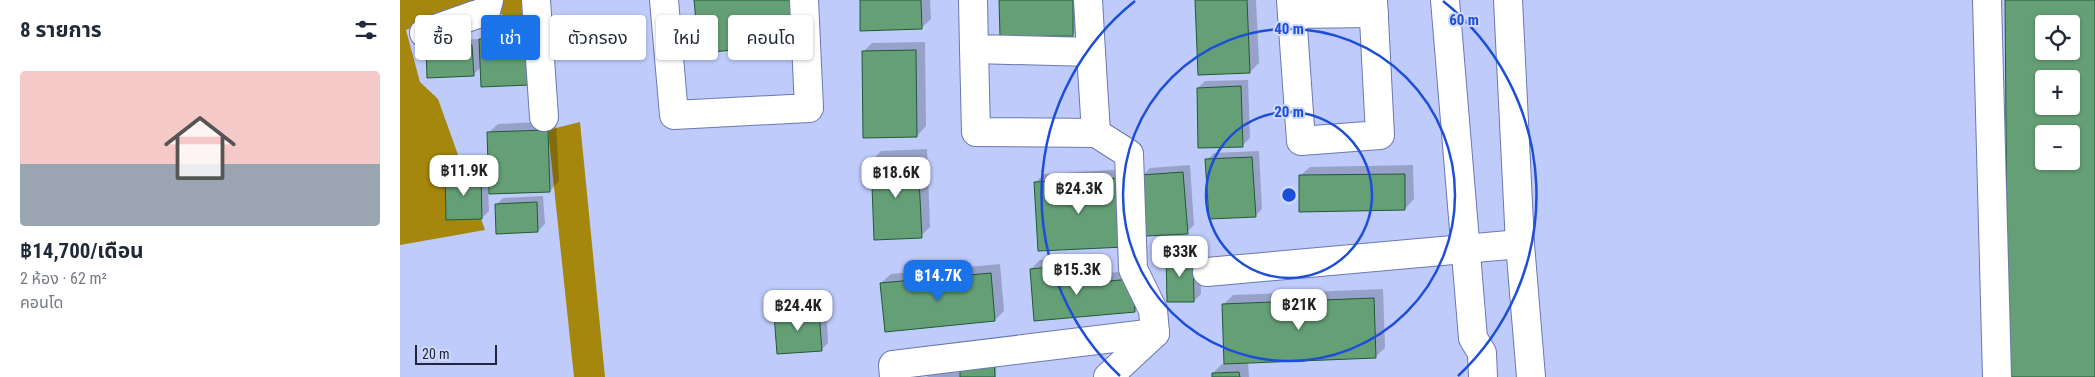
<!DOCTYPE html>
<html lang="th">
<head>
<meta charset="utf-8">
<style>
	:root { --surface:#fff; --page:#f6f6f7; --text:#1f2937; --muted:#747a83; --line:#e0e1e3; --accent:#1a73e8 }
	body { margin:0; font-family:"Roboto Condensed","Noto Sans Thai",sans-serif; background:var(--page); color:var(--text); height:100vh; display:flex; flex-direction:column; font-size:19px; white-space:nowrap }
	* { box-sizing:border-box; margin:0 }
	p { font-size:16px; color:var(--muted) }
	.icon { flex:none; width:28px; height:28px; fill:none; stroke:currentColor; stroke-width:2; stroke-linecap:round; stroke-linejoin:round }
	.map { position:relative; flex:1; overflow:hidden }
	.sheet { display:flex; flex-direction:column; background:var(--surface); width:400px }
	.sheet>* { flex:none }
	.hud { position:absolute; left:15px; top:15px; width:475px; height:45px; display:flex; gap:10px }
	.tools { position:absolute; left:1635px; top:15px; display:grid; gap:10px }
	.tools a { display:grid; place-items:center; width:45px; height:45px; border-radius:5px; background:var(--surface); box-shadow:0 1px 4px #0004; font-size:25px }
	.scale { position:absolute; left:15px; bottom:12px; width:82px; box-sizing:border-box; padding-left:5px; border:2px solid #21263d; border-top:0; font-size:14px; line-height:18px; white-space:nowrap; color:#21263d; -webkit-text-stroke:4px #cfd9fd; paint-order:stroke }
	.price { position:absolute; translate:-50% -42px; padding:0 11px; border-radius:10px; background:#fff; color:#222; font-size:16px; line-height:32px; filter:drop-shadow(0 1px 2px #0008) }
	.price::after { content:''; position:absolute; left:50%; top:30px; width:15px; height:11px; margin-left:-8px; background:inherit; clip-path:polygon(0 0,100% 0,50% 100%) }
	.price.active { background:var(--accent); color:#fff }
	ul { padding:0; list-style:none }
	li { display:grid; align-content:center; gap:10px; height:265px; padding:0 20px }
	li+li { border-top:1px solid var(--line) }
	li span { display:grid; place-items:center; height:155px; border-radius:5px; color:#555 }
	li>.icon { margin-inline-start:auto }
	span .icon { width:90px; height:90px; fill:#fffc; stroke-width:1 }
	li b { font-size:21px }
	h2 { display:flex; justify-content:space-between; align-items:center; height:60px; padding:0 20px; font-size:21px }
	.pill { padding:0 18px; border-radius:5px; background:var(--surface); box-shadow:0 1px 4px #0004; font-size:18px; line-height:45px }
	.pill.active { background:var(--accent); color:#fff }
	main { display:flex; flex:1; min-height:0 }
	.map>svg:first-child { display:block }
	.forest { fill:#a5870d }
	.shadow { fill:#0003 }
	.building { fill:#659f76; stroke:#215a36; fill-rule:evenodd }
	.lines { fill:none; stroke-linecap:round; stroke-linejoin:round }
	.minor-casing { stroke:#6b78af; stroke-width:30 }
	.minor { stroke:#fff; stroke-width:28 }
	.ring { fill:none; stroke:#1d4ed8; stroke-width:2.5 }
	.centre { fill:#1d4ed8; stroke:#cfd9fd; stroke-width:2.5 }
	.ring-label { font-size:15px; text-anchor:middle; font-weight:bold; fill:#1d4ed8; stroke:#cfd9fd; stroke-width:4; stroke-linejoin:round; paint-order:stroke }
</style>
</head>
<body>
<main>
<section class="sheet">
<h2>8 รายการ<svg class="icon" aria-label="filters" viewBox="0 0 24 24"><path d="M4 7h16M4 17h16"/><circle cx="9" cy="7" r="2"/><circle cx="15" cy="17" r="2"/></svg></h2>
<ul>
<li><span style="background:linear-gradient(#f6c9c9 60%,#9aa5b1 0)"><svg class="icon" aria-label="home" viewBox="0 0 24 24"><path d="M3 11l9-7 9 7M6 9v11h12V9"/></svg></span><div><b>฿14,700/เดือน</b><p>2 ห้อง · 62 m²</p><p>คอนโด</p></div></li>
</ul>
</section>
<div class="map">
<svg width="1695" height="377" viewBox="0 0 1695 377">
	<rect width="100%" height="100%" fill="#becbfb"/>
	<!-- forest -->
	<g class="forest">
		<path d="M0,0h127l1,25 -56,-23 -66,28 14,52 18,17 47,131 -85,15z"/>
		<path d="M180,122l25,255h-31l-26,-247z"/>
	</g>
	<!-- shadow -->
	<g class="shadow">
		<path d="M461,0h69l1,19 -10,9z"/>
		<path d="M600,0h82v25l-9,10z"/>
		<path d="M796,0h60l3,63 -9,9z"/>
		<path d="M134,32l1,45 -54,-10 -8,8 -46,-28 7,-7 45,-1v2l8,-8z"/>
		<path d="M525,42l1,84 -9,10 -54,-84 9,-9z"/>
		<path d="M848,80l2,58 -7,7 -45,-57 7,-7z"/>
		<path d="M156,121l3,60 -9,10 -62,-58 10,-9z"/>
		<path d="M527,149l3,78 -9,9 -49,-76 9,-9z"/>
		<path d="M859,151l3,58 -7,7 -48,-56 7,-7z"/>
		<path d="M790,165l4,60 -7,7 -44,-57 7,-7z"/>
		<path d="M1013,165l1,34 -9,10 -105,-33 10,-9z"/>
		<path d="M87,166l2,45 -7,7 -36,-43 7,-7z"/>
		<path d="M730,169l4,67 -99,-53 9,-9z"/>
		<path d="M143,196l2,28 -7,7 -42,-26 7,-7z"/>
		<path d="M800,247l1,47 -7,7 -27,-46 7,-7z"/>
		<path d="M671,257l2,19 68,-6 3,31 -9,10 -100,8 -4,-50 9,-9z"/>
		<path d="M600,264l4,47 -9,9 -114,-37 10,-9z"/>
		<path d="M983,289l2,59 -10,9 -127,4 1,16h-36v-4l9,-9h4l-2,-60 9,-9z"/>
		<path d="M426,305l2,38 -7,7 -46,-36 7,-7z"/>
		<path d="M597,356l-1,21h-69l3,-3 32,-2z"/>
	</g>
	<!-- building -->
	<g class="building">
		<path d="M294,0h108l5,49 -49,5v-6l-59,5z"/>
		<path d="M460,0h61l1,29 -62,2z"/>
		<path d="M599,0h74v36l-73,1z"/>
		<path d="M795,0h52l3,73 -52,2z"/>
		<path d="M1605,0h90v377h-87zM1644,24h27v27h-27zM1644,79h27v27h-27zM1644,134h27v27h-27z"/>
		<path d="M127,38l2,47 -48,2 -2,-48z"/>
		<path d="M72,45l2,31 -47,2 -1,-31z"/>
		<path d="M516,50l1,87 -54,1 -1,-87z"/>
		<path d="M841,86l2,61 -45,1 -1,-60z"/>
		<path d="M148,130l2,62 -61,2 -2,-62z"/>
		<path d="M852,157l4,60 -47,2 -4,-60z"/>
		<path d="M518,158l4,80 -48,2 -3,-81z"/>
		<path d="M783,172l5,62 -42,2 -5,-61z"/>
		<path d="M81,173l1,46 -36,1 -1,-46z"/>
		<path d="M1005,174v36l-106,2v-37z"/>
		<path d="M721,178l4,69 -87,4 -4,-69z"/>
		<path d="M137,202l1,30 -42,2 -1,-30z"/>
		<path d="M766,254h27l1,48h-27z"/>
		<path d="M662,266l2,19 68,-6 3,33 -101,9 -4,-52z"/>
		<path d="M591,273l4,48 -110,11 -5,-49z"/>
		<path d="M974,298l2,60 -152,6 -2,-60z"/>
		<path d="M419,311l3,40 -45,3 -3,-40z"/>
		<path d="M594,359l1,18h-35v-16z"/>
		<path d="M839,372l1,5h-28v-4z"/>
	</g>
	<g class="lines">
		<!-- minor casing -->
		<g class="minor-casing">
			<g id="minor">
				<path d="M136,0l8,117"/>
				<path d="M264,0l10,115 135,-7 -5,-108"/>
				<path d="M573,0l1,49 117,3 -3,-52"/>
				<path d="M891,0l10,141 79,-6 -7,-135"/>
				<path d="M1045,0l28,338 9,15 1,24"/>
				<path d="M1108,0l12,244 11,133"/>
				<path d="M1587,0l10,377"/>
				<path d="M892,14l82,-1"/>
				<path d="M24,33l62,-22 3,-11"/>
				<path d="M574,49l2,83 120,1 -5,-81"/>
				<path d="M696,133l33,21 4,115 20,41 2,23"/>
				<path d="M807,272l313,-28"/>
				<path d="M494,377l-1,-12 262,-32"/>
				<path d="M708,377l47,-44"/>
			</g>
		</g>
		<!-- minor -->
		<use href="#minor" class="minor"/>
	</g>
	<!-- distance rings -->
	<g class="ring">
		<circle cx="889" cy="195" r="83"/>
		<circle cx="889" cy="195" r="166"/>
		<path d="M720 376A248 248 0 0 1 735 1M1043 1A248 248 0 0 1 1058 376"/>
	</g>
	<circle cx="889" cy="195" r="8" class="centre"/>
	<g class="ring-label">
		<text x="1064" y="25">60 m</text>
		<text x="889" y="34">40 m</text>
		<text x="889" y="117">20 m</text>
	</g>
</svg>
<div class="tools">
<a><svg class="icon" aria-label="locate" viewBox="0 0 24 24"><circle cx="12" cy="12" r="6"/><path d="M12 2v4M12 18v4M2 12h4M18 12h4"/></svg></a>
<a>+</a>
<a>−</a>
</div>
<div class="scale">20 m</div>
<b class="price" style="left:64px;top:197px">฿11.9K</b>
<b class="price" style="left:496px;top:199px">฿18.6K</b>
<b class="price" style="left:679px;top:215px">฿24.3K</b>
<b class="price" style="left:780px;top:278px">฿33K</b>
<b class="price" style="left:677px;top:296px">฿15.3K</b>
<b class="price active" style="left:538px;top:302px">฿14.7K</b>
<b class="price" style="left:899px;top:331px">฿21K</b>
<b class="price" style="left:398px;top:332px">฿24.4K</b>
<div class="hud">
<a class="pill">ซื้อ</a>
<a class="pill active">เช่า</a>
<a class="pill">ตัวกรอง</a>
<a class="pill">ใหม่</a>
<a class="pill">คอนโด</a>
</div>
</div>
</main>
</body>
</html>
